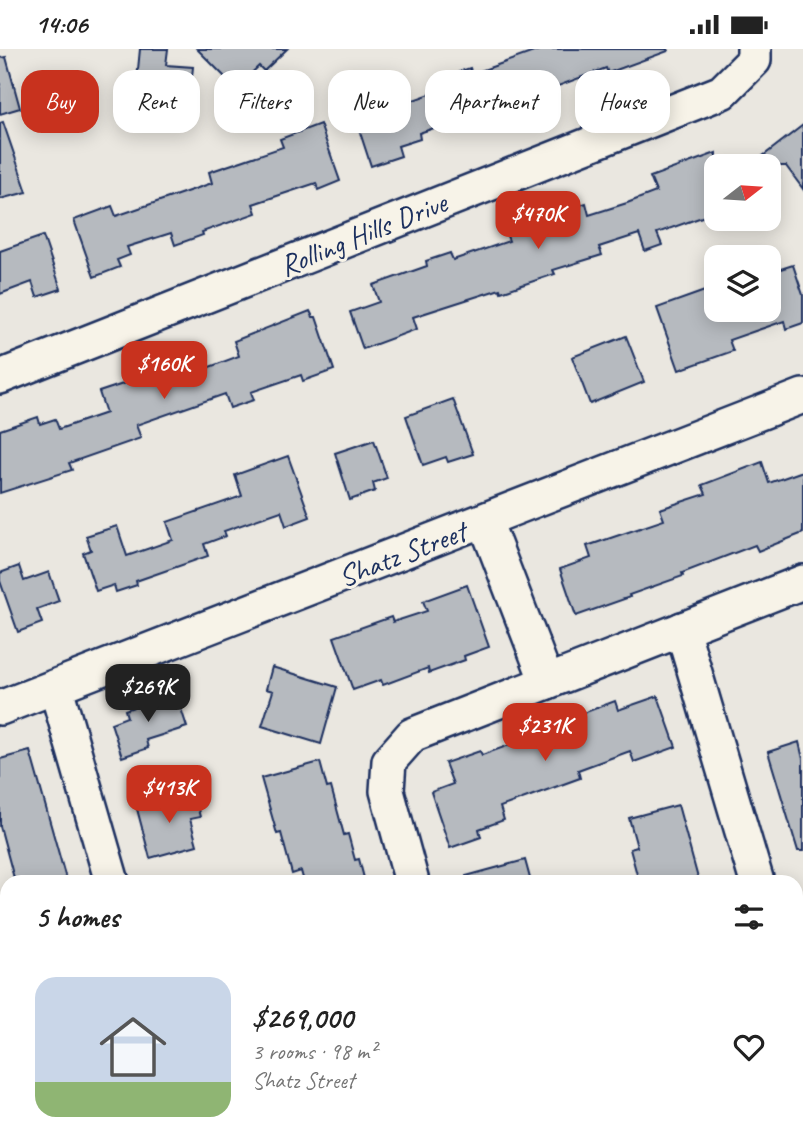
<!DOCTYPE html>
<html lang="en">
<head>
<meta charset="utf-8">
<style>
	:root { --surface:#fff; --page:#f6f6f6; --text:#222; --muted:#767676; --accent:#c8321e }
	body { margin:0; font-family:Caveat,sans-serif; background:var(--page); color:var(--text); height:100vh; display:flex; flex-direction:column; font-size:26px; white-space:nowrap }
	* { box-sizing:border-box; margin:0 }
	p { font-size:23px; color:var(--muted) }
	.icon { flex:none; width:38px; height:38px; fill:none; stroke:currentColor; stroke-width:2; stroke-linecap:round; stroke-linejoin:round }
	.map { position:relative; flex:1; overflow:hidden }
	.drawer { position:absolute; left:0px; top:826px; width:803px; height:273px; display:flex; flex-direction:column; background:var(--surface); border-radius:21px 21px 0 0; box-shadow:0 4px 18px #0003 }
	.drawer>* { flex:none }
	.hud { position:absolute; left:21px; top:21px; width:761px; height:63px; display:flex; gap:14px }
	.needle { width:46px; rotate:73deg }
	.buttons { position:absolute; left:704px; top:105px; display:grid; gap:14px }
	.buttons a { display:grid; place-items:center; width:77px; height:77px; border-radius:14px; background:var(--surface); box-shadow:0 4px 18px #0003; font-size:35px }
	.price { position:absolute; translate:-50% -60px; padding:0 16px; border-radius:14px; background:var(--accent); color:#fff; font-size:23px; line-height:46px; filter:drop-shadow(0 2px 4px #0008) }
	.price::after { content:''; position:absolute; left:50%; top:42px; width:21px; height:16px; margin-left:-10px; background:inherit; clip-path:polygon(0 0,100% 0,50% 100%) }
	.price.selected { background:#222; color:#fff }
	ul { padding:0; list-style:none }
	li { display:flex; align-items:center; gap:21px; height:175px; padding:0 35px }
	li span { display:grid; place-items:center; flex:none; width:196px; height:140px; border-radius:21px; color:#555 }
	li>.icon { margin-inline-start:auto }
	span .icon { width:84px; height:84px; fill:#fffc; stroke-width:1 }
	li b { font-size:30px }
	h2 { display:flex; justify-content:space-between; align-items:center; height:84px; padding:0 35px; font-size:30px }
	.tag { padding:0 24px; border-radius:21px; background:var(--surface); box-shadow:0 4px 18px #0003; font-size:24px; line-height:63px }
	.tag.selected { background:var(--accent); color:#fff }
	.status { display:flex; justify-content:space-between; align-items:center; height:49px; padding:0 35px; background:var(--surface); direction:ltr }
	.status svg { height:19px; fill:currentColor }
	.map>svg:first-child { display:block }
	.building { fill:#b6babf; stroke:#1b2f5e; stroke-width:2 }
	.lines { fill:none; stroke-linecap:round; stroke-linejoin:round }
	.minor-casing { stroke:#1b2f5e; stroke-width:38 }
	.minor { stroke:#f7f3e8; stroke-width:33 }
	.labels { text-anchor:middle; stroke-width:6; stroke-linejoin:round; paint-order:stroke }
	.street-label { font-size:30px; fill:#1b2f5e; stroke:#f7f3e8 }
</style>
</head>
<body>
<div class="status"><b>14:06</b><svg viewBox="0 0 49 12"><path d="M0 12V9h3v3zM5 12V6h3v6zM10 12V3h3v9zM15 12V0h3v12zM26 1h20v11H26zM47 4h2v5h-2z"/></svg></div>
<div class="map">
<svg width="803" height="1099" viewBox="0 0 803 1099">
	<rect width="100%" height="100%" fill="#eae7e0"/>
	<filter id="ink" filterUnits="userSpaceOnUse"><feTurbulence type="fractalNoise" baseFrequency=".0143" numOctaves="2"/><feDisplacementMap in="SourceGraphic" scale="14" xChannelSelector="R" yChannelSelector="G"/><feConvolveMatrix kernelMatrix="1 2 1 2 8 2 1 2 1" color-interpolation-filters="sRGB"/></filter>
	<g filter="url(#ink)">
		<!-- building -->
		<g class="building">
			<path d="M140,0h28l-2,16 27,2 -4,38 -54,-5z"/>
			<path d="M197,0h90l-23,22 -5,-5 -23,22z"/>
			<path d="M542,0h125l1,2 -60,22 -2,-5 -51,19 2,7 -70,25 1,3 -25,9 -4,-11 -40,13 1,6 -22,7 3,10 -30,10 -17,-52 53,-18 1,6 42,-15 -4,-11 24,-8 2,6z"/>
			<path d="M6,8l14,51 -20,6v-56z"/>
			<path d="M3,73l24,70 -27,7v-76z"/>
			<path d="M320,75l20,57 -22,9 -2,-7 -63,21 3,9 -54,19 1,3 -28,10 -4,-12 -44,14 3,8 -13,5 3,7 -26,10 -20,-57 38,-14 4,10 96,-33 -3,-11 74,-25 -3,-8z"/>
			<path d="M803,76v64l-17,-23h-36z"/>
			<path d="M716,104v59l-59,21 5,12 -17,6 -6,-17 -40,13 3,8 -49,15 2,4 -54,18 -1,-3 -87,28 4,12 -54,20 -13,-37 29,-10 -6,-17 54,-19 -1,-5 24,-8 3,7 56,-19 -4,-10 57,-20 24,-8 3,12 38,-12 29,-11 -6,-15z"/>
			<path d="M43,187l18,53 -24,8 -5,-15 -32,12v-43z"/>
			<path d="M793,216l10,30v28l-17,6 -2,-8 -55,19 4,11 -54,19 -22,-62 59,-21v23h52v-37z"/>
			<path d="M310,262l3,6h3l18,53 -31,11 -2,-6 -50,17 3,8 -24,8 -5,-14 -89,31 5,13 -72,25 3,7 -72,23v-63l38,-13 2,7 15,-5 4,10 47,-16 -7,-21 48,-16 -1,-3 25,-9 5,12 22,-8 1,3 40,-15 -5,-15z"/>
			<path d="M626,287l18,46 -54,22 -18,-47z"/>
			<path d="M453,350l20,55 -25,8 -2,-5 -23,8 -17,-49z"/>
			<path d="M374,391l13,38 -14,5 2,8 -25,9 -15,-47z"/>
			<path d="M288,407l22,61 -24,9 -5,-15 -57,20 2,5 -22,8 4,12 -72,25 1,4 -21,7 -2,-7 -18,6 -13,-38 8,-3 -5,-14 31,-10 10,30 46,-16 -6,-18 75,-26 -7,-21z"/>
			<path d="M762,413l7,21 34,-12v62l-45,18 -3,-6 -73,28 1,3 -54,19 1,2 -54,19 -16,-47 31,-11 -4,-12 77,-26 -4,-11 46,-15 -4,-9z"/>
			<path d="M19,517l5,15 25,-9 10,29 -22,8 5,14 -24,9 -18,-51v-8z"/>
			<path d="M467,536l22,62 -25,9 1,4 -36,13 -1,-5 -45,17 -2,-5 -28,10 -19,-53 57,-20 2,5 34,-11 -4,-10z"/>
			<path d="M272,618l65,20 -16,57 -59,-18 11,-35 -7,-2z"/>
			<path d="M176,644l11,34 -41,13 2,8 -26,9 -11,-34 16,-6 -2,-7z"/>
			<path d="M658,647l18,51 -42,15 -4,-11 -52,19 2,8 -80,29 4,13 -25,9 2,8 -31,11 -19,-56 22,-8 -8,-21 35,-12 2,4 50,-18 -2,-4 85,-32 3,9z"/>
			<path d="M799,693l4,17v92h-5l-30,-99z"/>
			<path d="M30,702l36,128 -12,3h-39l-15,-56v-67z"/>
			<path d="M320,713l7,26 4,-1 13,48 4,-1 7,26 4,-1 6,23h-61l-3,-11 -9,3 -11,-41 -4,1 -16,-56z"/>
			<path d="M194,744l6,24 -10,2 7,26 -47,13 -13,-49z"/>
			<path d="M678,756l21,77h-60l-9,-33 7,-2 -8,-29z"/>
			<path d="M525,811l6,22h-65v-6z"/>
		</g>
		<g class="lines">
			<!-- minor casing -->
			<g class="minor-casing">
				<g id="minor">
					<path d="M0,328l722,-285 32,-32v-11"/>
					<path d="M485,472l62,161"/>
					<path d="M682,580l75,253"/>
					<path d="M56,639l56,194"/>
					<path d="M0,659l803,-312"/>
					<path d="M412,833l-25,-91 2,-30 23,-26 391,-153"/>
					<path d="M186,1092l2,7"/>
					<path d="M790,1099l13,-5"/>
				</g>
			</g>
			<!-- minor -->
			<use href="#minor" class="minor"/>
		</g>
	</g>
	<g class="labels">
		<!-- street labels -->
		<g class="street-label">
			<text transform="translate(363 185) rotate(-22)" y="10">Rolling Hills Drive</text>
			<text transform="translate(402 505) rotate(-21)" y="10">Shatz Street</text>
		</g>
	</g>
</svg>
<div class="buttons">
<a><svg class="needle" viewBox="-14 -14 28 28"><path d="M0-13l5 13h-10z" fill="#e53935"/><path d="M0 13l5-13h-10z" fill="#767676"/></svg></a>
<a><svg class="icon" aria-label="layers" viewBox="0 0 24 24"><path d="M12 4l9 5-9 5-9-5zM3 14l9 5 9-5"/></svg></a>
</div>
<b class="price" style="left:538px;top:202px">$470K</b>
<b class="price" style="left:164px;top:352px">$160K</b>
<b class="price selected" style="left:148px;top:675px">$269K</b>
<b class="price" style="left:545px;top:714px">$231K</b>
<b class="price" style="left:169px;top:776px">$413K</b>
<div class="hud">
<a class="tag selected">Buy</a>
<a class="tag">Rent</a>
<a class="tag">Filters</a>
<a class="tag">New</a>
<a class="tag">Apartment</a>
<a class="tag">House</a>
</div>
<section class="drawer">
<h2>5 homes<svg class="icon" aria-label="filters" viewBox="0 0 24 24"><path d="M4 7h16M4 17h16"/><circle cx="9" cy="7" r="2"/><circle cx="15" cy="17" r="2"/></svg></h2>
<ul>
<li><span style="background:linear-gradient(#c9d6e8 75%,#8fb573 0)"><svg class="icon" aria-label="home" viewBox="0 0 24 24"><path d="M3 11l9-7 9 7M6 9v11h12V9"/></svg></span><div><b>$269,000</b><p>3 rooms · 98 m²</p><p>Shatz Street</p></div><svg class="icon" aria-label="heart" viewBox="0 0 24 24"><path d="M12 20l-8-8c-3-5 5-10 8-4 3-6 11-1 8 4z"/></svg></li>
</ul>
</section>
</div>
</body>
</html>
